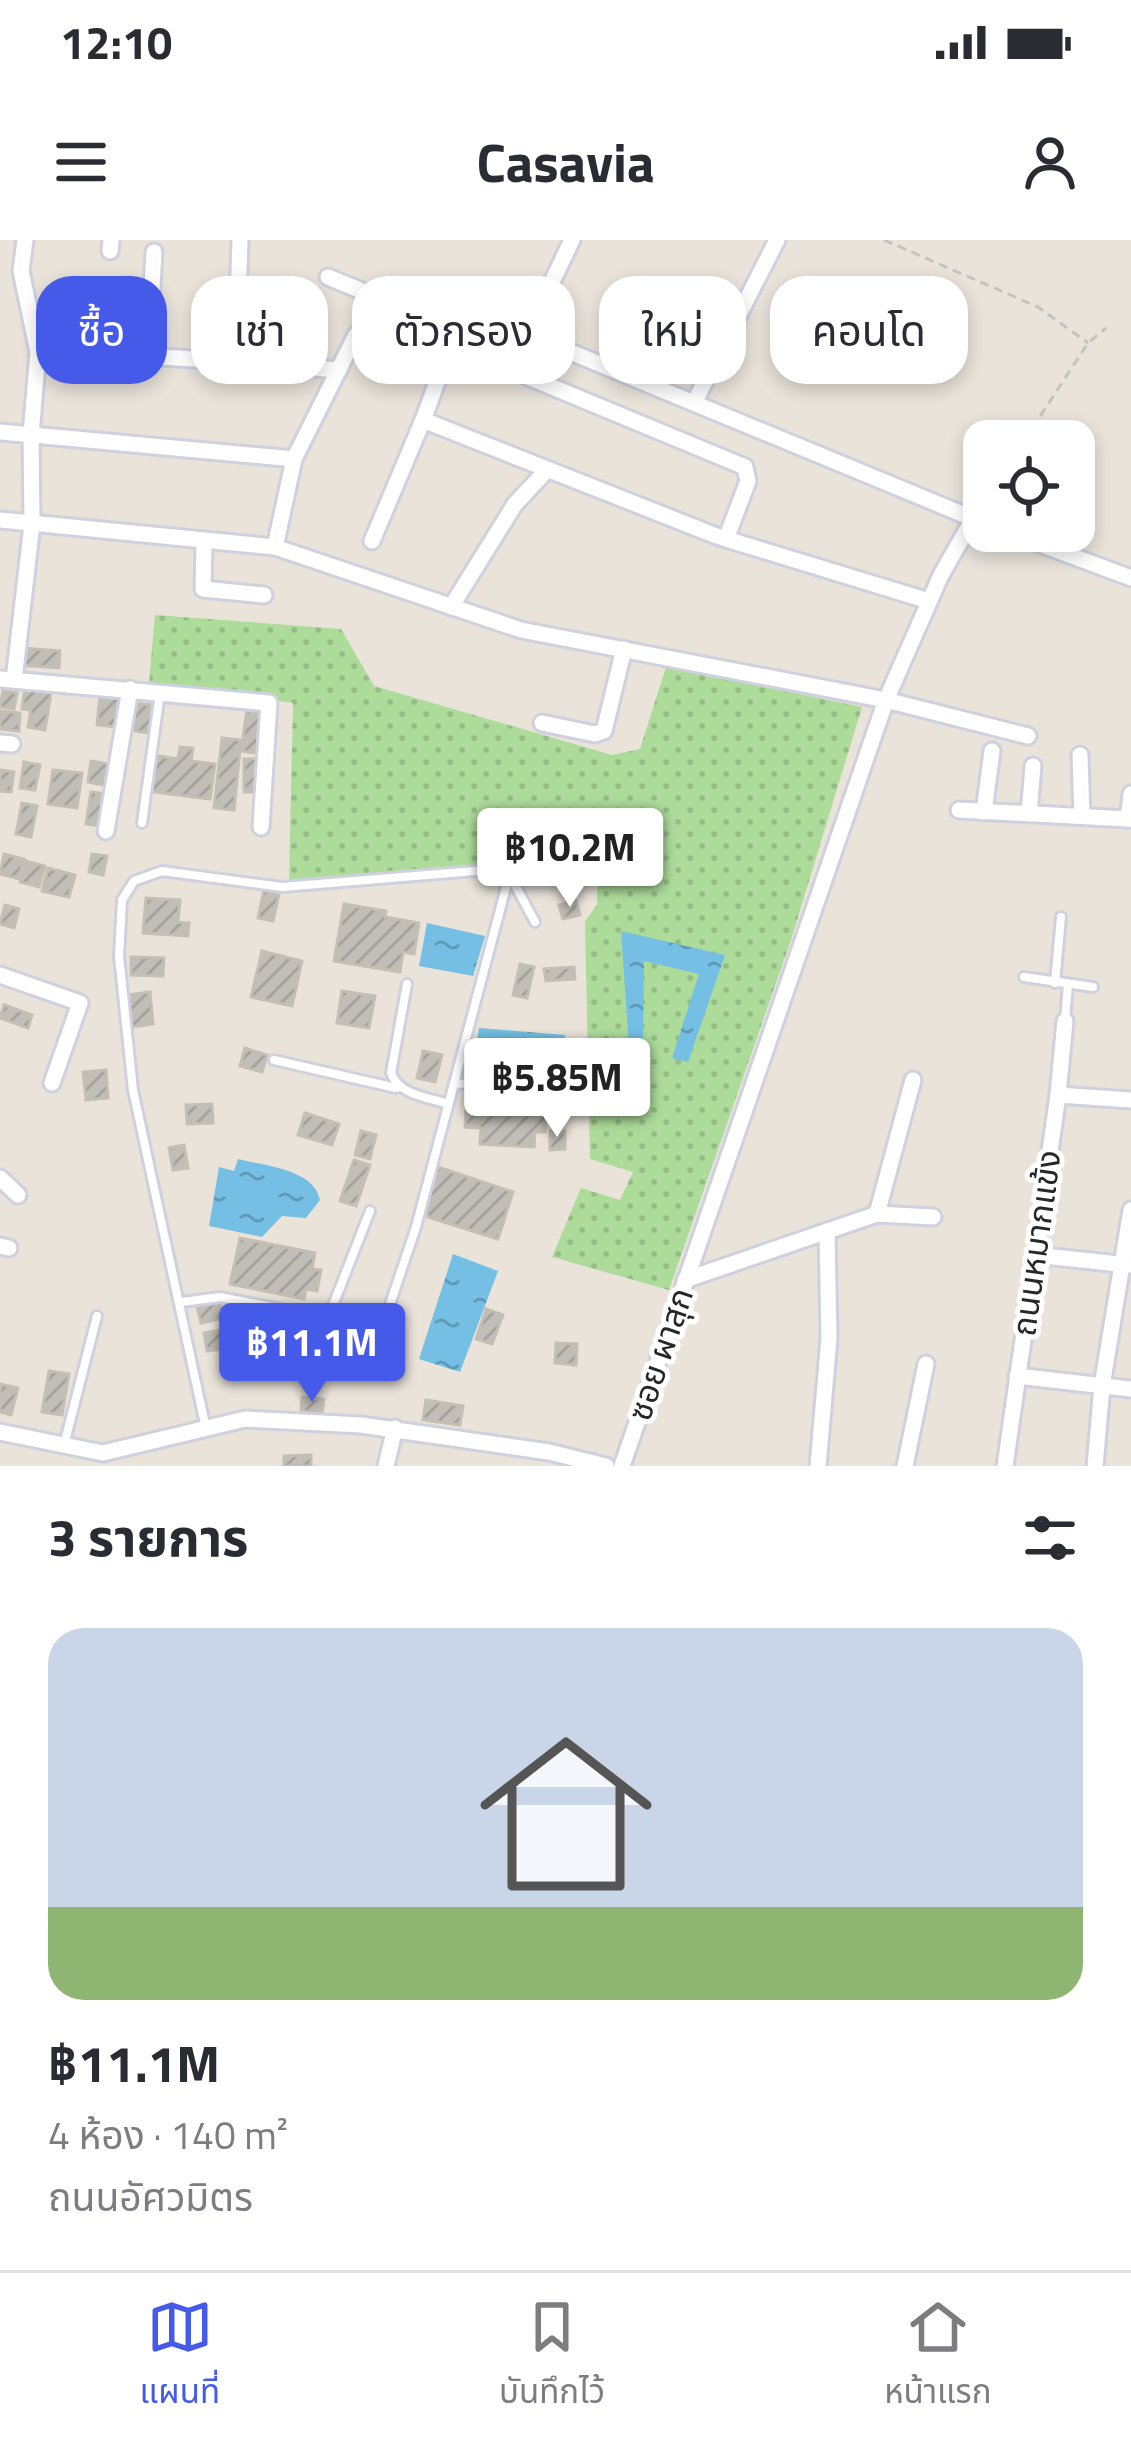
<!DOCTYPE html>
<html lang="th">
<head>
<meta charset="utf-8">
<style>
	:root { --surface:#fff; --page:#f2f2f3; --text:#2b2b33; --muted:#7c7c81; --line:#e1e1e2; --accent:#465aea }
	body { margin:0; font-family:"Titillium Web","Noto Sans Thai",sans-serif; background:var(--page); color:var(--text); height:100vh; display:flex; flex-direction:column; font-size:45px; white-space:nowrap }
	* { box-sizing:border-box; margin:0 }
	p { font-size:39px; color:var(--muted) }
	.icon { flex:none; width:66px; height:66px; fill:none; stroke:currentColor; stroke-width:2; stroke-linecap:round; stroke-linejoin:round }
	.map { position:relative; height:1226px; overflow:hidden }
	.drawer { display:flex; flex-direction:column; background:var(--surface); flex:1 }
	.drawer>* { flex:none }
	.hud { position:absolute; left:36px; top:36px; width:1059px; height:108px; display:flex; gap:24px }
	.tools { position:absolute; left:963px; top:180px; display:grid; gap:24px }
	.tools a { display:grid; place-items:center; width:132px; height:132px; border-radius:24px; background:var(--surface); box-shadow:0 6px 18px #0003; font-size:60px }
	.price { position:absolute; translate:-50% -102px; padding:0 27px; border-radius:12px; background:#fff; color:#222; font-size:39px; line-height:78px; filter:drop-shadow(0 3px 6px #0008) }
	.price::after { content:''; position:absolute; left:50%; top:72px; width:36px; height:27px; margin-left:-18px; background:inherit; clip-path:polygon(0 0,100% 0,50% 100%) }
	.price.current { background:var(--accent); color:#fff }
	ul { padding:0; list-style:none }
	li { display:grid; align-content:center; gap:24px; height:636px; padding:0 48px }
	li span { display:grid; place-items:center; height:372px; border-radius:36px; color:#555 }
	li>.icon { margin-inline-start:auto }
	span .icon { width:216px; height:216px; fill:#fffc; stroke-width:1 }
	li b { font-size:51px }
	h2 { display:flex; justify-content:space-between; align-items:center; height:144px; padding:0 48px; font-size:51px }
	.pill { padding:0 42px; border-radius:36px; background:var(--surface); box-shadow:0 6px 18px #0003; font-size:42px; line-height:108px }
	.pill.current { background:var(--accent); color:#fff }
	.status { display:flex; justify-content:space-between; align-items:center; height:84px; padding:0 60px; background:var(--surface); direction:ltr }
	.status svg { height:33px; fill:currentColor }
	header { display:flex; justify-content:space-between; align-items:center; height:156px; padding:0 48px; background:var(--surface); font-size:54px; font-weight:700 }
	.menu { display:flex; justify-content:space-around; align-items:center; height:168px; border-top:3px solid var(--line); background:var(--surface); font-size:33px; color:var(--muted) }
	.menu a { display:grid; justify-items:center; gap:6px }
	.menu .current { color:var(--accent) }
	.map>svg:first-child { display:block }
	.grass { fill:url(#grass-dots) }
	.water { fill:url(#water-ripples) }
	.building { fill:url(#building-hatch); stroke:#c4bfb4; stroke-width:3 }
	.lines { fill:none; stroke-linecap:round; stroke-linejoin:round }
	.service-casing { stroke:#cfd1df; stroke-width:14 }
	.minor-casing { stroke:#cfd1df; stroke-width:21 }
	.path { stroke:#c3c3c3; stroke-width:3; stroke-dasharray:9 6; stroke-linecap:butt }
	.service { stroke:#fff; stroke-width:8 }
	.minor { stroke:#fff; stroke-width:15 }
	.labels { text-anchor:middle; stroke-width:10; stroke-linejoin:round; paint-order:stroke }
	.street-label { font-size:33px; fill:#272727; stroke:#fff }
</style>
</head>
<body>
<div class="status"><b>12:10</b><svg viewBox="0 0 49 12"><path d="M0 12V9h3v3zM5 12V6h3v6zM10 12V3h3v9zM15 12V0h3v12zM26 1h20v11H26zM47 4h2v5h-2z"/></svg></div>
<header><svg class="icon" aria-label="menu" viewBox="0 0 24 24"><path d="M4 6h16M4 12h16M4 18h16"/></svg>Casavia<svg class="icon" aria-label="person" viewBox="0 0 24 24"><circle cx="12" cy="8" r="4"/><path d="M4 21q1-7 8-7t8 7"/></svg></header>
<div class="map">
<svg width="1131" height="1226" viewBox="0 0 1131 1226">
	<defs>
		<pattern id="grass-dots" width="8" height="8" patternUnits="userSpaceOnUse" patternTransform="scale(3)"><rect width="8" height="8" fill="#acdb9a"/><path d="M2 2h.1M6 6h.1" fill="none" stroke="#94bc85" stroke-width="1.8" stroke-linecap="round"/></pattern>
		<pattern id="water-ripples" width="26" height="14" patternUnits="userSpaceOnUse" patternTransform="scale(3)"><rect width="26" height="14" fill="#74bfe3"/><path d="M2 4q2-2 4 0t4 0M15 11q2-2 4 0t4 0" fill="none" stroke="#5f9bb8"/></pattern>
		<pattern id="building-hatch" width="6" height="6" patternUnits="userSpaceOnUse" patternTransform="scale(3)"><rect width="6" height="6" fill="#c1bdb7"/><path d="M-1 1l2-2M0 6l6-6M5 7l2-2" fill="none" stroke="#a6a29d"/></pattern>
	</defs>
	<rect width="100%" height="100%" fill="#e9e3da"/>
	<!-- grass -->
	<path class="grass" d="M155,375l186,14 33,57 238,69 28,-6 26,-82 196,40 -71,233 -122,350 -117,-33 29,-69 39,12 13,-28 -43,-13 -5,-238 12,-16 1,-49 -309,25 4,-178 -144,-20z"/>
	<!-- water -->
	<g class="water">
		<path d="M427,683l58,13 -12,40 -54,-10z"/>
		<path d="M621,691l104,24 -37,107 -16,-4 27,-84 -55,-13 -1,91 -14,-4z"/>
		<path d="M479,788l86,7 -4,46 -89,-7z"/>
		<path d="M238,919c27,7 76,10 82,41l-14,18 -24,-2 -20,21 -53,-11 10,-59 15,4z"/>
		<path d="M453,1014l45,17 -38,101 -41,-13z"/>
	</g>
	<!-- building -->
	<g class="building">
		<path d="M21,408l39,3 -1,17 -39,-3z"/>
		<path d="M25,449l26,4 -6,37 -17,-3 3,-17 -9,-1z"/>
		<path d="M3,451l14,2 -3,16 -14,-2z"/>
		<path d="M100,456l22,2 -3,29 -22,-2z"/>
		<path d="M133,463l20,2 -4,28 -20,-3z"/>
		<path d="M248,463l21,3 -6,48 -22,-3z"/>
		<path d="M0,471l20,2 -1,18 -19,-2z"/>
		<path d="M222,498l19,2 -7,70 -20,-2z"/>
		<path d="M180,507l13,1 -2,13 24,3 -5,35 -63,-8 5,-36 26,4z"/>
		<path d="M244,519h15l-1,33h-14z"/>
		<path d="M91,521l23,4 -4,21 -22,-4z"/>
		<path d="M24,522l16,3 -5,25 -15,-2z"/>
		<path d="M0,530l14,2 -3,20 -11,-1z"/>
		<path d="M53,530l29,3 -5,35 -29,-4z"/>
		<path d="M91,552l16,2 -5,32 -16,-2z"/>
		<path d="M22,563l15,3 -6,31 -15,-3z"/>
		<path d="M4,614l20,5 -5,20 -19,-5z"/>
		<path d="M92,614l15,2 -4,19 -14,-3z"/>
		<path d="M25,621l20,5 -6,21 -19,-5z"/>
		<path d="M48,628l27,7 -6,22 -27,-6z"/>
		<path d="M264,650l15,4 -6,27 -15,-3z"/>
		<path d="M146,658l34,2 -2,22 11,1 -1,13 -45,-3z"/>
		<path d="M576,661l4,14 -17,4 -4,-14z"/>
		<path d="M344,664l42,7 -1,6 34,6 -5,31 -11,-2 -3,20 -66,-11z"/>
		<path d="M5,665l14,4 -5,19 -14,-4z"/>
		<path d="M262,711l40,10 -10,45 -41,-9z"/>
		<path d="M131,717l33,1 -1,18 -32,-1z"/>
		<path d="M520,724l14,3 -7,31 -14,-3z"/>
		<path d="M574,727l1,12 -29,2 -2,-12z"/>
		<path d="M342,751l33,5 -6,32 -32,-5z"/>
		<path d="M150,752l3,32 -22,3 -3,-32z"/>
		<path d="M4,765l28,10 -4,13 -28,-10z"/>
		<path d="M245,808l22,7 -5,17 -22,-6z"/>
		<path d="M423,811l19,4 -7,27 -18,-4z"/>
		<path d="M106,830l2,28 -22,2 -3,-28z"/>
		<path d="M467,855l80,5 -2,32h-10l-1,15 -54,-3 1,-16 -16,-1z"/>
		<path d="M212,864l1,19 -26,1 -1,-19z"/>
		<path d="M305,873l34,11 -7,21 -34,-10z"/>
		<path d="M361,891l15,4 -6,24 -15,-4z"/>
		<path d="M550,891h15v18l-15,1z"/>
		<path d="M184,905l4,23 -15,2 -4,-22z"/>
		<path d="M354,920l16,5 -14,41 -16,-5z"/>
		<path d="M438,927l75,25 -15,47 -70,-22 -3,-10z"/>
		<path d="M240,998l75,15 -3,16 9,1 -4,21 -11,-2 -2,10 -74,-15z"/>
		<path d="M220,1062l4,16 -23,5 -4,-16z"/>
		<path d="M486,1069l17,6 -11,29 -16,-5z"/>
		<path d="M302,1082l25,4 -6,34 -25,-4z"/>
		<path d="M220,1090l3,19 -16,2 -3,-18z"/>
		<path d="M556,1103l21,1 -1,21 -21,-2z"/>
		<path d="M49,1131l20,3 -7,41 -20,-3z"/>
		<path d="M0,1144l18,4 -7,27 -11,-3z"/>
		<path d="M302,1157l22,2 -2,14 -21,-2z"/>
		<path d="M426,1160l37,6 -3,19 -37,-5z"/>
		<path d="M311,1215v11h-27v-10z"/>
	</g>
	<g class="lines">
		<!-- service casing -->
		<g class="service-casing">
			<g id="service">
				<path d="M142,583l18,-130"/>
				<path d="M1024,737l69,10"/>
				<path d="M1055,743l6,-66"/>
				<path d="M407,744l-16,89c8,22 36,24 57,31"/>
				<path d="M1065,779l3,-34"/>
				<path d="M274,820l122,28"/>
				<path d="M454,843l118,11"/>
				<path d="M182,1062l38,-5 108,21 50,22 38,-113 93,-351"/>
				<path d="M328,1078l42,-107"/>
				<path d="M206,1189l-73,-339 -14,-134 3,-56 12,-19 28,-10 120,16 193,-16 34,3 26,48"/>
				<path d="M64,1205l33,-129"/>
			</g>
		</g>
		<!-- minor casing -->
		<g class="minor-casing">
			<g id="minor">
				<path d="M572,0l-45,94 457,189"/>
				<path d="M110,11l1,-11"/>
				<path d="M38,112l110,4 6,-104"/>
				<path d="M148,116l88,6 4,-122"/>
				<path d="M236,122l103,8"/>
				<path d="M694,163l83,-163"/>
				<path d="M0,192l294,27 -19,88"/>
				<path d="M294,219l62,-124 31,-28 -8,-9 -51,-21"/>
				<path d="M0,280l275,27 246,83 365,70 142,36"/>
				<path d="M1005,291l126,47"/>
				<path d="M726,299l22,-58 -3,-14 -270,-112 -19,-6 -9,6 -24,65 291,115 12,4 203,62"/>
				<path d="M372,301l51,-121"/>
				<path d="M204,303l-1,46 61,6"/>
				<path d="M451,367l64,-103 32,-34"/>
				<path d="M0,439l269,24 -8,124"/>
				<path d="M14,440l18,-156 -1,-89 7,-83 -17,-81 4,-31"/>
				<path d="M542,483l53,11 9,-3 20,-82"/>
				<path d="M0,503l12,1"/>
				<path d="M1080,515l2,61"/>
				<path d="M1131,554l-3,25h3"/>
				<path d="M959,570l169,9"/>
				<path d="M984,572l8,-61"/>
				<path d="M1029,574l4,-48"/>
				<path d="M106,591l24,-142"/>
				<path d="M0,735l80,28 -28,80"/>
				<path d="M1058,855l73,5"/>
				<path d="M0,938l18,17"/>
				<path d="M877,974l36,-134"/>
				<path d="M0,1006l9,2"/>
				<path d="M1035,1015l93,10"/>
				<path d="M685,1040l192,-66 56,3"/>
				<path d="M1017,1136l114,13"/>
				<path d="M0,1192l103,21 142,-34 116,6 188,27 57,14"/>
				<path d="M386,1226l9,-38"/>
				<path d="M622,1226l264,-766 55,-125 32,-56"/>
				<path d="M818,1226l11,-128 -2,-107"/>
				<path d="M905,1226l21,-102"/>
				<path d="M1005,1226l53,-371 7,-74"/>
				<path d="M1095,1226l7,-80 29,-176"/>
			</g>
		</g>
		<!-- path -->
		<g class="path">
			<path d="M884,0l154,67 50,36"/>
			<path d="M1024,201l64,-98 18,-15"/>
		</g>
		<!-- service -->
		<use href="#service" class="service"/>
		<!-- minor -->
		<use href="#minor" class="minor"/>
	</g>
	<g class="labels">
		<!-- street labels -->
		<g class="street-label">
			<text transform="translate(1036 1003) rotate(-82)" y="12">ถนนหมากแข้ง</text>
			<text transform="translate(660 1114) rotate(-71)" y="12">ซอย ผาสุก</text>
		</g>
	</g>
</svg>
<div class="tools">
<a><svg class="icon" aria-label="locate" viewBox="0 0 24 24"><circle cx="12" cy="12" r="6"/><path d="M12 2v4M12 18v4M2 12h4M18 12h4"/></svg></a>
</div>
<b class="price" style="left:570px;top:670px">฿10.2M</b>
<b class="price" style="left:557px;top:900px">฿5.85M</b>
<b class="price current" style="left:312px;top:1165px">฿11.1M</b>
<div class="hud">
<a class="pill current">ซื้อ</a>
<a class="pill">เช่า</a>
<a class="pill">ตัวกรอง</a>
<a class="pill">ใหม่</a>
<a class="pill">คอนโด</a>
</div>
</div>
<section class="drawer">
<h2>3 รายการ<svg class="icon" aria-label="filters" viewBox="0 0 24 24"><path d="M4 7h16M4 17h16"/><circle cx="9" cy="7" r="2"/><circle cx="15" cy="17" r="2"/></svg></h2>
<ul>
<li><span style="background:linear-gradient(#c9d6e8 75%,#8fb573 0)"><svg class="icon" aria-label="home" viewBox="0 0 24 24"><path d="M3 11l9-7 9 7M6 9v11h12V9"/></svg></span><div><b>฿11.1M</b><p>4 ห้อง · 140 m²</p><p>ถนนอัศวมิตร</p></div></li>
</ul>
</section>
<nav class="menu">
<a class="current"><svg class="icon" aria-label="map" viewBox="0 0 24 24"><path d="M3 6l6-2 6 2 6-2v14l-6 2-6-2-6 2zM9 4v14M15 6v14"/></svg>แผนที่</a>
<a><svg class="icon" aria-label="saved" viewBox="0 0 24 24"><path d="M7 4h10v16l-5-4-5 4z"/></svg>บันทึกไว้</a>
<a><svg class="icon" aria-label="home" viewBox="0 0 24 24"><path d="M3 11l9-7 9 7M6 9v11h12V9"/></svg>หน้าแรก</a>
</nav>
</body>
</html>
